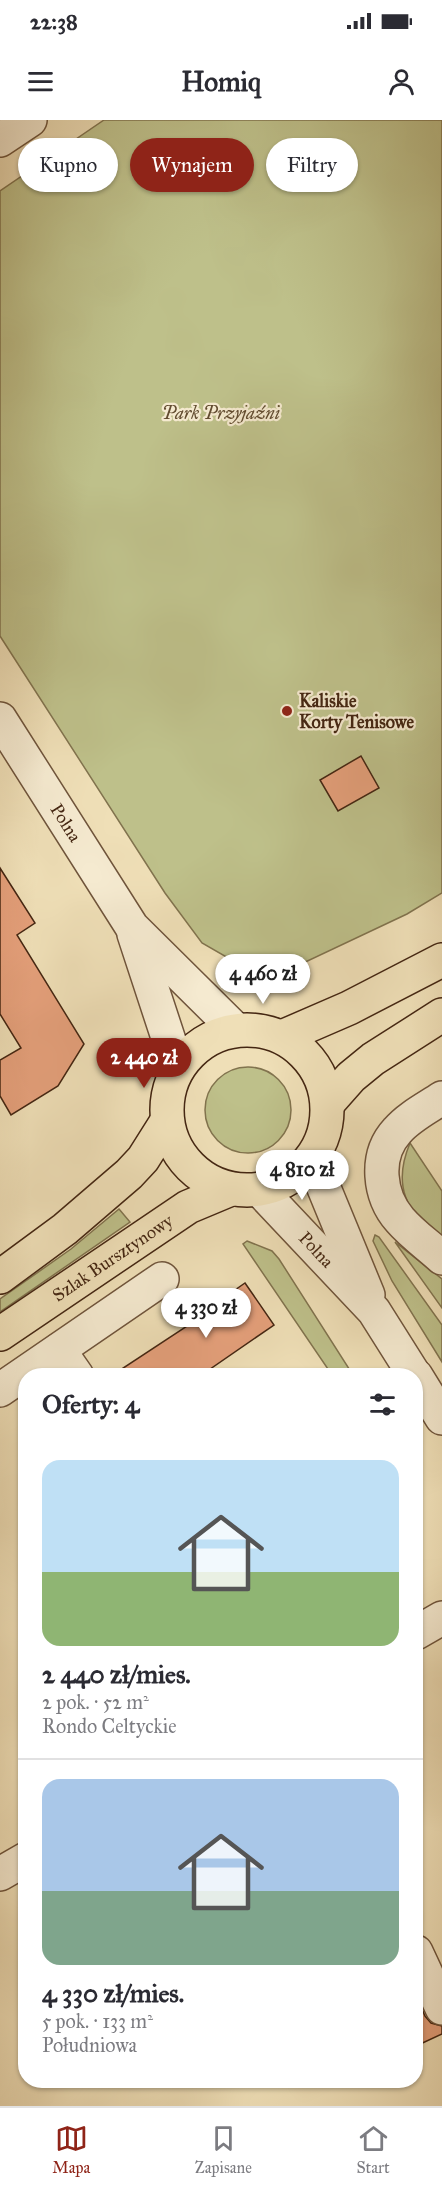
<!DOCTYPE html>
<html lang="pl">
<head>
<meta charset="utf-8">
<style>
	:root { --surface:#fff; --page:#f7f7f7; --text:#2b2b33; --muted:#7c7c81; --line:#e1e1e2; --accent:#8f2418 }
	body { margin:0; font-family:"IM FELL Great Primer",serif; background:var(--page); color:var(--text); height:100vh; display:flex; flex-direction:column; font-size:22px; white-space:nowrap }
	* { box-sizing:border-box; margin:0 }
	p { font-size:20px; color:var(--muted) }
	.icon { flex:none; width:33px; height:33px; fill:none; stroke:currentColor; stroke-width:2; stroke-linecap:round; stroke-linejoin:round }
	.map { position:relative; flex:1; overflow:hidden }
	.side { position:absolute; left:18px; top:1248px; width:405px; height:720px; display:flex; flex-direction:column; background:var(--surface); border-radius:24px; box-shadow:0 2px 4px #0004 }
	.side>* { flex:none }
	.banner { position:absolute; left:18px; top:18px; width:406px; height:54px; display:flex; gap:12px }
	.price { position:absolute; translate:-50% -51px; padding:0 14px; border-radius:21px; background:#fff; color:#222; font-size:20px; line-height:39px; filter:drop-shadow(0 2px 3px #0008) }
	.price::after { content:''; position:absolute; left:50%; top:36px; width:18px; height:14px; margin-left:-9px; background:inherit; clip-path:polygon(0 0,100% 0,50% 100%) }
	.price.active { background:var(--accent); color:#fff }
	ul { padding:0; list-style:none }
	li { display:grid; align-content:center; gap:12px; height:318px; padding:0 24px }
	li+li { border-top:2px solid var(--line) }
	li span { display:grid; place-items:center; height:186px; border-radius:18px; color:#555 }
	li>.icon { margin-inline-start:auto }
	span .icon { width:108px; height:108px; fill:#fffc; stroke-width:1 }
	li b { font-size:26px }
	h2 { display:flex; justify-content:space-between; align-items:center; height:72px; padding:0 24px; font-size:26px }
	.pill { padding:0 21px; border-radius:27px; background:var(--surface); box-shadow:0 2px 4px #0004; font-size:21px; line-height:54px }
	.pill.active { background:var(--accent); color:#fff }
	.status { display:flex; justify-content:space-between; align-items:center; height:42px; padding:0 30px; background:var(--surface); direction:ltr }
	.status svg { height:16px; fill:currentColor }
	header { display:flex; justify-content:space-between; align-items:center; height:78px; padding:0 24px; background:var(--surface); font-size:27px; font-weight:800 }
	.dock { display:flex; justify-content:space-around; align-items:center; height:84px; border-top:2px solid var(--line); background:var(--surface); font-size:16px; color:var(--muted) }
	.dock a { display:grid; justify-items:center; gap:3px }
	.dock .active { color:var(--accent) }
	.map>svg:first-child { display:block }
	.green { fill:#bec08a; stroke:#81734e; stroke-width:1.5 }
	.building { fill:#e5a07b; stroke:#442612; stroke-width:1.5 }
	.lines { fill:none; stroke-linecap:round; stroke-linejoin:round }
	.minor-casing { stroke:#6f543b; stroke-width:36 }
	.major-casing { stroke:#442612; stroke-width:36 }
	.minor { stroke:#f5ead0; stroke-width:33 }
	.major { stroke:#efdfb7; stroke-width:33 }
	.poi-dot { fill:#8f2418; stroke:#f5ead0; stroke-width:2 }
	.labels { text-anchor:middle; stroke-width:4.5; stroke-linejoin:round; paint-order:stroke }
	.park-label { font-size:18px; font-style:italic; fill:#624c30; stroke:#f5ead0 }
	.poi-label { font-size:18px; font-weight:bold; fill:#442612; stroke:#f5ead0; text-anchor:start }
	.street-label { font-size:18px; fill:#442612; stroke:#f5ead0 }
</style>
</head>
<body>
<div class="status"><b>22:38</b><svg viewBox="0 0 49 12"><path d="M0 12V9h3v3zM5 12V6h3v6zM10 12V3h3v9zM15 12V0h3v12zM26 1h20v11H26zM47 4h2v5h-2z"/></svg></div>
<header><svg class="icon" aria-label="menu" viewBox="0 0 24 24"><path d="M4 6h16M4 12h16M4 18h16"/></svg>Homiq<svg class="icon" aria-label="person" viewBox="0 0 24 24"><circle cx="12" cy="8" r="4"/><path d="M4 21q1-7 8-7t8 7"/></svg></header>
<div class="map">
<svg width="442" height="1986" viewBox="0 0 442 1986">
	<rect width="100%" height="100%" fill="#efdfb7"/>
	<filter id="stains"><feTurbulence type="fractalNoise" baseFrequency=".00333" numOctaves="4"/><feColorMatrix values="0 0 0 0 .2 0 0 0 0 .09 0 0 0 0 .02 0 0 0 .5 -.17"/></filter>
	<radialGradient id="worn" r=".72"><stop offset=".6" stop-color="#630" stop-opacity="0"/><stop offset="1" stop-color="#630" stop-opacity=".3"/></radialGradient>
	<!-- green -->
	<g class="green">
		<path d="M104,0h338v773l-35,21 -127,60 -31,-4 -47,-27 -37,-50 -165,-257v-445z"/>
		<circle cx="248" cy="990" r="43"/>
		<path d="M410,1023l32,48v48c-36,-26 -50,-53 -32,-96z"/>
		<path d="M119,1089l11,13 -130,90v-13l71,-50z"/>
		<path d="M375,1115l4,2 63,88v37l-50,-81 -19,-40z"/>
		<path d="M247,1121l25,10 7,8 74,116h-21l-89,-131z"/>
		<path d="M395,1122l47,37v29z"/>
	</g>
	<!-- building -->
	<g class="building">
		<path d="M361,636l18,32 -41,23 -18,-31z"/>
		<path d="M0,748l35,55 -18,12 67,109 -26,42 -47,29 -11,-19v-36l21,-12 -21,-34z"/>
		<path d="M245,1163l29,42 -74,51h-89l93,-61 -2,-2z"/>
		<path d="M416,1875l9,21 6,7 11,3v8l-26,12z"/>
	</g>
	<g class="lines">
		<!-- minor casing -->
		<g class="minor-casing">
			<g id="minor">
				<path d="M0,20l30,-20"/>
				<path id="s1" d="M0,599l132,208 104,103"/>
				<path d="M134,814l44,134"/>
				<path d="M442,978c-15,10 -33,19 -45,33 -23,25 -18,65 3,89 13,15 28,25 42,38"/>
				<path d="M312,1039l56,136"/>
				<path id="s2" d="M260,1070l114,121 41,65"/>
				<path d="M59,1230l18,26"/>
				<path d="M416,1256l26,42"/>
				<path d="M0,1270l162,-111"/>
				<path d="M416,1513l26,-15"/>
				<path d="M0,1754l26,-15"/>
				<path d="M416,1832l26,56"/>
			</g>
		</g>
		<!-- major casing -->
		<g class="major-casing">
			<g id="major">
				<circle cx="247" cy="990" r="80"/>
				<path d="M282,917l67,-29 93,-48"/>
				<path d="M328,983l23,-26 22,-18 69,-44"/>
				<path d="M0,1157l65,-48 64,-55 14,-15 24,-38"/>
				<path id="s3" d="M0,1214l188,-127 43,-18"/>
			</g>
		</g>
		<!-- minor -->
		<use href="#minor" class="minor"/>
		<!-- major -->
		<use href="#major" class="major"/>
	</g>
	<!-- markers -->
	<circle class="poi-dot" cx="287" cy="591" r="6"/>
	<g class="labels">
		<!-- park labels -->
		<g class="park-label">
			<text x="221" y="299">Park Przyjaźni</text>
		</g>
		<!-- poi labels -->
		<g class="poi-label">
			<text x="299" y="587">Kaliskie<tspan x="299" dy="21">Korty Tenisowe</tspan></text>
		</g>
		<!-- street labels -->
		<g class="street-label">
			<text dy="6" stroke="none"><textPath href="#s1" startOffset="123">Polna</textPath></text>
			<text dy="6" stroke="none"><textPath href="#s2" startOffset="82">Polna</textPath></text>
			<text dy="6" stroke="none"><textPath href="#s3" startOffset="136">Szlak Bursztynowy</textPath></text>
		</g>
	</g>
	<rect width="100%" height="100%" filter="url(#stains)"/>
	<rect width="100%" height="100%" fill="url(#worn)"/>
</svg>
<b class="price" style="left:263px;top:885px">4 460 zł</b>
<b class="price active" style="left:144px;top:969px">2 440 zł</b>
<b class="price" style="left:302px;top:1081px">4 810 zł</b>
<b class="price" style="left:206px;top:1219px">4 330 zł</b>
<div class="banner">
<a class="pill">Kupno</a>
<a class="pill active">Wynajem</a>
<a class="pill">Filtry</a>
</div>
<section class="side">
<h2>Oferty: 4<svg class="icon" aria-label="filters" viewBox="0 0 24 24"><path d="M4 7h16M4 17h16"/><circle cx="9" cy="7" r="2"/><circle cx="15" cy="17" r="2"/></svg></h2>
<ul>
<li><span style="background:linear-gradient(#bfe0f5 60%,#8fb573 0)"><svg class="icon" aria-label="home" viewBox="0 0 24 24"><path d="M3 11l9-7 9 7M6 9v11h12V9"/></svg></span><div><b>2 440 zł/mies.</b><p>2 pok. · 52 m²</p><p>Rondo Celtyckie</p></div></li>
<li><span style="background:linear-gradient(#a9c7e8 60%,#7fa58c 0)"><svg class="icon" aria-label="home" viewBox="0 0 24 24"><path d="M3 11l9-7 9 7M6 9v11h12V9"/></svg></span><div><b>4 330 zł/mies.</b><p>5 pok. · 133 m²</p><p>Południowa</p></div></li>
</ul>
</section>
</div>
<nav class="dock">
<a class="active"><svg class="icon" aria-label="map" viewBox="0 0 24 24"><path d="M3 6l6-2 6 2 6-2v14l-6 2-6-2-6 2zM9 4v14M15 6v14"/></svg>Mapa</a>
<a><svg class="icon" aria-label="saved" viewBox="0 0 24 24"><path d="M7 4h10v16l-5-4-5 4z"/></svg>Zapisane</a>
<a><svg class="icon" aria-label="home" viewBox="0 0 24 24"><path d="M3 11l9-7 9 7M6 9v11h12V9"/></svg>Start</a>
</nav>
</body>
</html>
